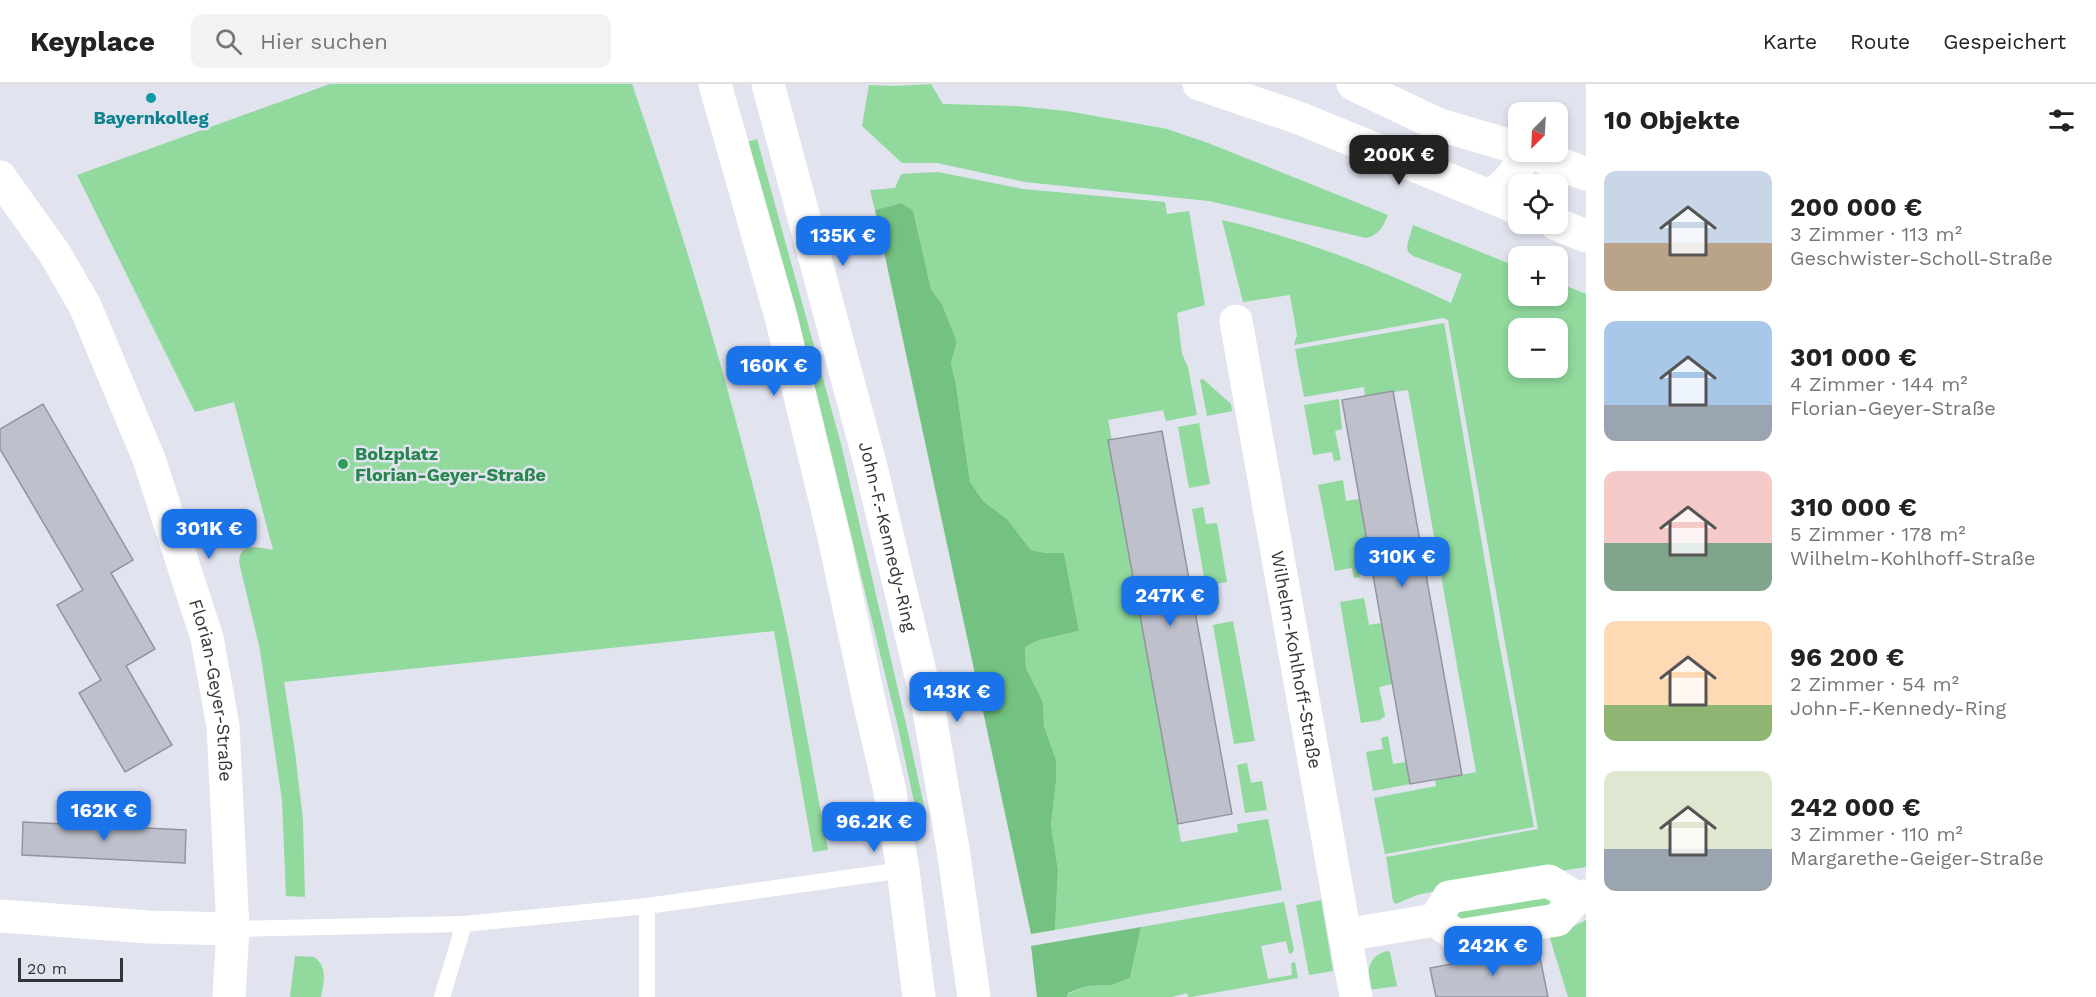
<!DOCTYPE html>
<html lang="de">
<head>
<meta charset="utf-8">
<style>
	:root { --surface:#fff; --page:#f2f2f2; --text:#222; --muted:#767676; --line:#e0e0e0; --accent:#1a73e8 }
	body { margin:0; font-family:"Work Sans",sans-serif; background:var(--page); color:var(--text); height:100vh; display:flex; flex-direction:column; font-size:22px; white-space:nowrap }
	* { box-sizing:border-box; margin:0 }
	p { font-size:20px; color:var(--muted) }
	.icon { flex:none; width:33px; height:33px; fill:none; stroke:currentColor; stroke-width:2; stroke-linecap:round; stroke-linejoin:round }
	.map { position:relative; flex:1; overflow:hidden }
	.drawer { display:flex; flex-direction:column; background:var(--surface); width:510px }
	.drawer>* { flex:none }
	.needle { width:39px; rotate:204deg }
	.buttons { position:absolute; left:1508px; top:18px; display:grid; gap:12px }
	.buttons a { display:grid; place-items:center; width:60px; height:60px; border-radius:12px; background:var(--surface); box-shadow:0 3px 9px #0003; font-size:30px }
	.scale { position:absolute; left:18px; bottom:15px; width:105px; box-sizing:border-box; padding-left:6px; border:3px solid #34353a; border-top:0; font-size:16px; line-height:21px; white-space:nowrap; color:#34353a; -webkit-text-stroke:4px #e1e3ef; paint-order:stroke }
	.price { position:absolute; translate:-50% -51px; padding:0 14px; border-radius:12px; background:var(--accent); color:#fff; font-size:20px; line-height:39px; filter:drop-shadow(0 2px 3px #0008) }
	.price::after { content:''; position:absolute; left:50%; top:36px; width:18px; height:14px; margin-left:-9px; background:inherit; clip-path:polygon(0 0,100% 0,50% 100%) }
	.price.on { background:#222; color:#fff }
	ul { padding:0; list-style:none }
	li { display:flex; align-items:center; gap:18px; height:150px; padding:0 18px }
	li span { display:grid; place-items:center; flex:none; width:168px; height:120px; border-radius:12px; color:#555 }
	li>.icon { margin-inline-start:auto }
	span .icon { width:72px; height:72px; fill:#fffc; stroke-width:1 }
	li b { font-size:26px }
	h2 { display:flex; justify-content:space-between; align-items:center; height:72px; padding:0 18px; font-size:26px }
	header { display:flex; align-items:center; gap:36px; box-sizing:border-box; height:84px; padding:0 30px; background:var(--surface); border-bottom:2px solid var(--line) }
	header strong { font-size:28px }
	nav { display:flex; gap:33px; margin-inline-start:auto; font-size:21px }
	.search { width:420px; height:54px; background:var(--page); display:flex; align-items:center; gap:15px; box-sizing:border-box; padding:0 21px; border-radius:12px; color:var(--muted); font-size:22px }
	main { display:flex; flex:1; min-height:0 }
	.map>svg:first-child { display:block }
	.green { fill:#91d99d; fill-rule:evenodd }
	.forest { fill:#73c281 }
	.building { fill:#bec0cc; stroke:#92949f; stroke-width:1.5 }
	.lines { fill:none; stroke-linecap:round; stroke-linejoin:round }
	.lane { stroke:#fff; stroke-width:16 }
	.street { stroke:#fff; stroke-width:33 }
	.secondary { stroke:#fff; stroke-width:33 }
	.culture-dot { fill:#0f9aa8; stroke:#e1e3ef; stroke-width:2 }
	.leisure-dot { fill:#2e9e5b; stroke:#e1e3ef; stroke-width:2 }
	.labels { text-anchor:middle; stroke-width:5; stroke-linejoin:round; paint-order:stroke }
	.culture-label { font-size:18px; font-weight:bold; fill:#0d838f; stroke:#e1e3ef }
	.leisure-label { font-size:18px; font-weight:bold; fill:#27864d; stroke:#e1e3ef; text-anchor:start }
	.street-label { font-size:18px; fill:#34353a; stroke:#e1e3ef }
</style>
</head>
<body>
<header>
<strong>Keyplace</strong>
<div class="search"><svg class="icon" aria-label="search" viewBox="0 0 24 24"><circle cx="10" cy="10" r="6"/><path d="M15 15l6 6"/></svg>Hier suchen</div>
<nav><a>Karte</a><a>Route</a><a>Gespeichert</a></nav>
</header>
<main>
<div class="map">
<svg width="1586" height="913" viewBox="0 0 1586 913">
	<rect width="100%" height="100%" fill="#e1e3ef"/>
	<!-- green -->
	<g class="green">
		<path d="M330,0h302c59,171 110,344 149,520 18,82 31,164 47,246l-15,2 -39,-221 -490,51 11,70 8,68 2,77 -19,-1 -4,-96 -22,-150 -21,-88c1,-21 21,-14 34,-12l-39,-148 -39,10 -118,-237z"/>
		<path d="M931,0l12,20 73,2 51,5 100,18 41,14 180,72c-5,12 -9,20 -22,23l-157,-37 -184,-19 -88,-19h-35l-40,-37 7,-41 26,1z"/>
		<path d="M757,55l84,305 65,280 21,95 -9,1 -21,-97 -100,-409 -50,-172z"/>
		<path d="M938,88l85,17 142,13 2,12 22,-3 16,94 -28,8 5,41 6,13 9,48 -31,6 -3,-11 -55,10 4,20 -3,1 72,401 57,-10 -1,-8 31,-5 14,71 -227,40 3,-60 -7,-45 5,-42v-23l-12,-34 -1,-24 -17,-34 -1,-21 14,-7 40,-9 -15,-78h-18l-15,-3 -24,-31 -24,-18 -13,-19 -14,-97 -5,-22 6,-21 -15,-38 -11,-15 -18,-79 -12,-7 -26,7 -5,-20 25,-2 6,-14z"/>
		<path d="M1222,136c79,18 156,48 229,83l11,-29 -49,-18 -5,-4 -1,-6 6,-21 105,42v29h39v-14l29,12v573l-136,21 -33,7 -21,9 -3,-3 -7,-44 152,-28 -90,-509 -5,-2 -149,27 3,-10 -7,-40 -47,7zM1518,244h39v40h-39z"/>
		<path d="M1444,239l54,314 36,190 -149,27 -11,-56 62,-12 -1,-6 41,-8 -68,-382 -43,6 -1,-9 -60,10 -9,-48z"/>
		<path d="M1203,295l28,25 1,7 -25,5 -7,-36z"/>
		<path d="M1339,315l3,30 -7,2 6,29 -7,1 -2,-9 -19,3 -9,-50z"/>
		<path d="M1199,339l11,61 -21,4 -11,-61z"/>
		<path d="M1343,396l3,21 13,-2 9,47 -13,2 5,29 -6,1 -2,-10 -17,3 -17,-86z"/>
		<path d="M1203,423l3,17 11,-1 10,59 -11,2 4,20 -11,1 -17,-96z"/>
		<path d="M1364,514l5,27 12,-2 11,61 -13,3 6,29 -5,4 -19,3 -21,-121z"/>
		<path d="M1233,537l22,120 -21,3 -21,-119z"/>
		<path d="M1388,652l5,28 13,-2 4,22 -37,7 -7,-39 17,-3 -2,-11z"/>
		<path d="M1247,679l4,20 11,-2 5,29 -22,3 -8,-48z"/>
		<path d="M1545,808l9,13 -93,20 -8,-15z"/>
		<path d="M1321,816l12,71 -24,4 -13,-70z"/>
		<path d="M1284,818l10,48 -2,3 -3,1 -3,-13 -25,5 7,33 24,-4 -1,-12 4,-1 3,16 -107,19h-3l-1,-4 -15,4h-105l1,-3 18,-8 26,-1 18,-7 11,-51z"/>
		<path d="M1586,836v77h-18l-20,-65 26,-6z"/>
		<path d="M1387,867l3,1 7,34 -28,4c-2,-17 -2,-34 18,-39z"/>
		<path d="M295,872l19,1c14,10 10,25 7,40h-31z"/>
	</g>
	<!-- forest -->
	<g class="forest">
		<path d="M901,119l12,7 18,79 11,15 15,38 -6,21 5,22 14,97 13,19 24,18 24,31 15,3h18l15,78 -40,9 -14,7 1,21 17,34 1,24 12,34v23l-5,42 7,45 -3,60 -24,4 -156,-724z"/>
		<path d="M1141,843l-11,51 -18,7 -26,1 -18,7 -1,4h-30l-6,-51z"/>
	</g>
	<!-- building -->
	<g class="building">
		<path d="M1393,307l69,384 -52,9 -68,-384z"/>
		<path d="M43,320l90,156 -22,13 44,76 -29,17 46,79 -47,27 -46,-79 22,-13 -44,-75 26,-15 -83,-141v-20z"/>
		<path d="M1162,347l70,383 -54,10 -70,-384z"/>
		<path d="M23,738l163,8 -1,33 -163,-8z"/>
		<path d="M1538,864l10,49h-112l-6,-29z"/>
	</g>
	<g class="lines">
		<!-- lane -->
		<g class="lane">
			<path d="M233,845l231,-5 183,-18 256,-36"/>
			<path d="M442,913l22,-73"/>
			<path d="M647,913v-91"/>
		</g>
		<!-- street -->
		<g class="street">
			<path d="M1199,0l100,34 219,90"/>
			<path d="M1353,0l84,40 81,24"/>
			<path d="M1529,68l57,22"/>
			<path id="s1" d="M0,93l55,77 30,52 64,153 58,179 16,88 10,203 -4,68"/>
			<path d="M1490,112c20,-14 26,-23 36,-44"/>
			<path d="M1556,140l30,12"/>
			<path id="s2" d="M1236,237l120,676"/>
			<path d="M0,832l149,11 84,2"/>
			<path d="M1435,836l14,-23 100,-16 27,17 10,-2"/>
			<path d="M1345,851l90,-15 22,16 100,-16 19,-22"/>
		</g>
		<!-- secondary -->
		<g class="secondary">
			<path d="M715,0l66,233 53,220 35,164 20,86 14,83 16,127"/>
			<path id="s3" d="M768,0l102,379 58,242 25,144 21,148"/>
		</g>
	</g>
	<!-- markers -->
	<circle class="culture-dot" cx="151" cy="14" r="6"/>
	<circle class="leisure-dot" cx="343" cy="380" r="6"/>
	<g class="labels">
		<!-- culture labels -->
		<g class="culture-label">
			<text x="151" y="40">Bayernkolleg</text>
		</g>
		<!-- leisure labels -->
		<g class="leisure-label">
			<text x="355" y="376">Bolzplatz<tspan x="355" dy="21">Florian-Geyer-Straße</tspan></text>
		</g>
		<!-- street labels -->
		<g class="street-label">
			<text dy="6" stroke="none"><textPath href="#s3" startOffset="468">John-F.-Kennedy-Ring</textPath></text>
			<text dy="6" stroke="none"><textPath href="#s2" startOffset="344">Wilhelm-Kohlhoff-Straße</textPath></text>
			<text dy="6" stroke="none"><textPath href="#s1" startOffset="561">Florian-Geyer-Straße</textPath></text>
		</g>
	</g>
</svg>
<div class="buttons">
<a><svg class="needle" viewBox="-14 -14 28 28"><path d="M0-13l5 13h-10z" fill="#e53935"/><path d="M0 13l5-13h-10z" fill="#767676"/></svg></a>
<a><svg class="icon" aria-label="locate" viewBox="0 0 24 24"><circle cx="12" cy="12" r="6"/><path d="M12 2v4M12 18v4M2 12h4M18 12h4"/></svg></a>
<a>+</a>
<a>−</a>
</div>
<div class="scale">20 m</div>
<b class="price on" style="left:1399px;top:102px">200K €</b>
<b class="price" style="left:843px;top:183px">135K €</b>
<b class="price" style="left:774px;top:313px">160K €</b>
<b class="price" style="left:209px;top:476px">301K €</b>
<b class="price" style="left:1402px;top:504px">310K €</b>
<b class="price" style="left:1170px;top:543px">247K €</b>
<b class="price" style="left:957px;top:639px">143K €</b>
<b class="price" style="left:104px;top:758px">162K €</b>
<b class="price" style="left:874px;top:769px">96.2K €</b>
<b class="price" style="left:1493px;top:893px">242K €</b>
</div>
<section class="drawer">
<h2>10 Objekte<svg class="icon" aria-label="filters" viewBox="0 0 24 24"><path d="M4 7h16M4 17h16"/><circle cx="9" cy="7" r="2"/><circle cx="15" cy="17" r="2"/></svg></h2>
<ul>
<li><span style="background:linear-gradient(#c9d6e8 60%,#b9a48a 0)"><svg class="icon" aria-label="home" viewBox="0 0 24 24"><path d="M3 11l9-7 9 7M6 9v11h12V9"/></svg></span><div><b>200 000 €</b><p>3 Zimmer · 113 m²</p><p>Geschwister-Scholl-Straße</p></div></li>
<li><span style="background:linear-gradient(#a9c7e8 70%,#9aa5b1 0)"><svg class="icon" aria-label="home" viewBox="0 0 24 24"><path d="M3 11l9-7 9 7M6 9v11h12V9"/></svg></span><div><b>301 000 €</b><p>4 Zimmer · 144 m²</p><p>Florian-Geyer-Straße</p></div></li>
<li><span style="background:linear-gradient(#f6c9c9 60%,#7fa58c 0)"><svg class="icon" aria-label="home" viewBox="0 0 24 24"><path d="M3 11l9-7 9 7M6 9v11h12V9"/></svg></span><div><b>310 000 €</b><p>5 Zimmer · 178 m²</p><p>Wilhelm-Kohlhoff-Straße</p></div></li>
<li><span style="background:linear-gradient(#ffd9b3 70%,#8fb573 0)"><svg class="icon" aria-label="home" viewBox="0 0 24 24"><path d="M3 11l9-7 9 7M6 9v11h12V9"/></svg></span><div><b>96 200 €</b><p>2 Zimmer · 54 m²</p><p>John-F.-Kennedy-Ring</p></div></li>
<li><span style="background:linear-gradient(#dfe7d0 65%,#9aa5b1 0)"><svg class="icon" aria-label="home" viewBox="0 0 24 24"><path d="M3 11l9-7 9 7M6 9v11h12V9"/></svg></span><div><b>242 000 €</b><p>3 Zimmer · 110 m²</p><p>Margarethe-Geiger-Straße</p></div></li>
</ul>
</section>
</main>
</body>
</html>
